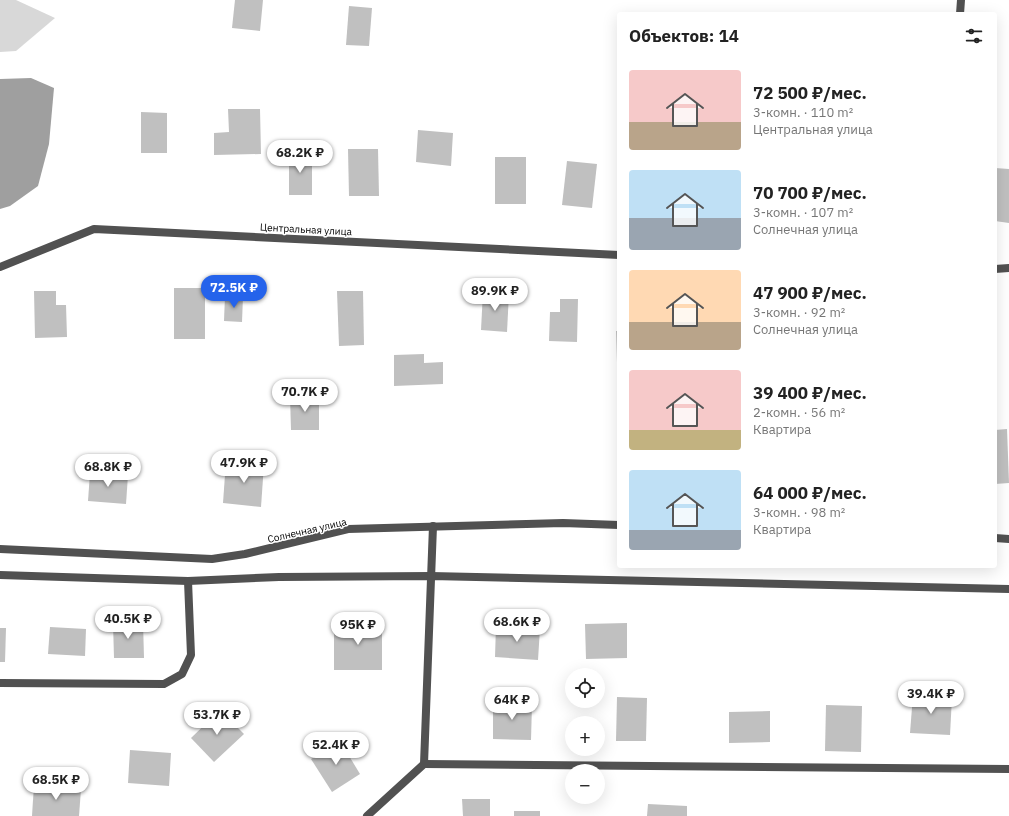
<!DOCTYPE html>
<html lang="ru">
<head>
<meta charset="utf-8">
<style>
	:root { --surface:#fff; --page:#f2f2f2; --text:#222; --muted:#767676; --accent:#2563eb }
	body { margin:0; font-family:"IBM Plex Sans",sans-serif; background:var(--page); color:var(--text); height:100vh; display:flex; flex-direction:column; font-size:15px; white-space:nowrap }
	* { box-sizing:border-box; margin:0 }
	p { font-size:13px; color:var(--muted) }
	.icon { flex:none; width:22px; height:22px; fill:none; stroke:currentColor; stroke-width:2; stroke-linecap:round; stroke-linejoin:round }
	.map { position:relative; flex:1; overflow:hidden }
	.side { position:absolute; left:617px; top:12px; width:380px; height:556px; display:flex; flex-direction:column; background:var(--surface); border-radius:4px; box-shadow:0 4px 16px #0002 }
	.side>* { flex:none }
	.buttons { position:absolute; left:565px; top:668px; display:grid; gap:8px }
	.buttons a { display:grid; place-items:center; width:40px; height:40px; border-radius:50%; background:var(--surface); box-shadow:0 4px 16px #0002; font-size:20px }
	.price { position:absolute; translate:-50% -34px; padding:0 9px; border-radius:14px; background:#fff; color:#222; font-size:13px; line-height:26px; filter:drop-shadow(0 1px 2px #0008) }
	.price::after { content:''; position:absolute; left:50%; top:24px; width:12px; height:9px; margin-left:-6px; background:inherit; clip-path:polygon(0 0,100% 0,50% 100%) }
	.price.current { background:var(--accent); color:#fff }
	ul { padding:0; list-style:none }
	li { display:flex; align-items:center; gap:12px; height:100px; padding:0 12px }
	li span { display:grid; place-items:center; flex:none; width:112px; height:80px; border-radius:4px; color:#555 }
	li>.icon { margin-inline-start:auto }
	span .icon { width:48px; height:48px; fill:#fffc; stroke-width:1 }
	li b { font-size:17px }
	h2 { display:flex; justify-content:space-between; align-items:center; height:48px; padding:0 12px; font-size:17px }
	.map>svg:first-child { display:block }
	.green { fill:#d8d8d8 }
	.water { fill:#9f9f9f }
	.building { fill:#c0c0c0 }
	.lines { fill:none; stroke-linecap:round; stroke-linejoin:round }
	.minor { stroke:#515151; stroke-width:8 }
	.labels { text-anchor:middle; stroke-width:3; stroke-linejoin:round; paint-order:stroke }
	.street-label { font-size:10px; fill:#000; stroke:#fff }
</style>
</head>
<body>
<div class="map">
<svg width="1009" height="816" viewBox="0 0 1009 816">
	<rect width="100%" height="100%" fill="#fff"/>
	<!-- green -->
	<path class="green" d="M0,0h16l39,18 -39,33 -16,1z"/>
	<!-- water -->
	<path class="water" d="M31,78l23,10 -5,56 -11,42 -28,20 -10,3v-130z"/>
	<!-- building -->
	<g class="building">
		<path d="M235,0h28l-3,31 -28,-3z"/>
		<path d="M349,6l23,2 -3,38 -23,-1z"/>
		<path d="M228,109h32l1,45 -47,1v-22l15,-1z"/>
		<path d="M141,112l26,1v40h-26z"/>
		<path d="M418,130l35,3 -2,33 -35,-4z"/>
		<path d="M348,149h30l1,47h-30z"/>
		<rect x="289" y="152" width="23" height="43"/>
		<rect x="495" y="157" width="31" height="47"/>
		<path d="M567,161l30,3 -5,44 -30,-3z"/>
		<path d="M995,168l14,1v54l-14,-2z"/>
		<rect x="174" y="288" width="31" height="51"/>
		<path d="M34,291h22v14h10l1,32 -32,1z"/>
		<path d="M337,291h26l1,54 -25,1z"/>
		<path d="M483,292l26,1 -2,39 -26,-2z"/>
		<path d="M225,296h18l-1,26 -18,-1z"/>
		<path d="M560,299h18l-1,43 -28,-1 1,-29h10z"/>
		<path d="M616,331h3v31h-2z"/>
		<path d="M424,354v9l19,-1v22l-49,2v-31z"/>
		<path d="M290,396h29v34h-28z"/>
		<path d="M1007,429l2,54 -14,1v-54z"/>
		<path d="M226,461l38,3 -3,43 -38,-4z"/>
		<path d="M90,473l38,2 -2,29 -38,-3z"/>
		<path d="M113,622h30l1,36h-30z"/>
		<path d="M334,622l48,1v47h-48z"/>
		<path d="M627,623v35l-41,1 -1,-35z"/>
		<path d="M496,626l44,2 -2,32 -43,-3z"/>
		<path d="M50,627l36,2 -1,27 -37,-2z"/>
		<path d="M0,628h6l-1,34h-5z"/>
		<path d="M913,695l39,2 -2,38 -40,-2z"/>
		<path d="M617,697l30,1 -1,43h-30z"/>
		<path d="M493,703l39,1 -1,36 -38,-1z"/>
		<path d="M826,705l36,1 -1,46 -36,-1z"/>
		<path d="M220,710l24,24 -30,28 -23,-24z"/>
		<path d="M770,711v31l-41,1v-31z"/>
		<path d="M340,741l20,33 -28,18 -21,-33z"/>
		<path d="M130,750l41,3 -2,33 -41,-3z"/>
		<path d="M34,785l47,4 -2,27h-47z"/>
		<path d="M462,799h28v17h-27z"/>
		<path d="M648,804l39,2v10h-40z"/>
		<rect x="514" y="811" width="26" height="5"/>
	</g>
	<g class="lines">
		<!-- minor -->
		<g class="minor">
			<path d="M960,14l1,-14"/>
			<path d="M0,267l94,-38 525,26"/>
			<path d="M995,269l14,-1"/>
			<path d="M995,538l14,1"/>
			<path d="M0,549l212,10 33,-5 103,-25 215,-6 56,2"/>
			<path d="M0,575l188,6 91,-4 152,-1 578,13"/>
			<path d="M0,683l164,1 18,-10 9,-19 -3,-74"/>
			<path d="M424,764l585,5"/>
			<path d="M367,816l57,-52 9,-238"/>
		</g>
	</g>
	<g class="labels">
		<!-- street labels -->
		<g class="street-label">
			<text transform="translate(306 229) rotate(3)" y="4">Центральная улица</text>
			<text transform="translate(307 530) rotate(-13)" y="4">Солнечная улица</text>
		</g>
	</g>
</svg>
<div class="buttons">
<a><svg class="icon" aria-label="locate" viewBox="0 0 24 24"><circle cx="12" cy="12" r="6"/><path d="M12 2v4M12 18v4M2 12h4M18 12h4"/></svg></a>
<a>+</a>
<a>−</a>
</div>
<b class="price" style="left:300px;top:174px">68.2K ₽</b>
<b class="price current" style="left:234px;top:309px">72.5K ₽</b>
<b class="price" style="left:495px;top:312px">89.9K ₽</b>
<b class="price" style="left:305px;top:413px">70.7K ₽</b>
<b class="price" style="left:244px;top:484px">47.9K ₽</b>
<b class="price" style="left:108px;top:488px">68.8K ₽</b>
<b class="price" style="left:128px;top:640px">40.5K ₽</b>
<b class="price" style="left:517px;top:643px">68.6K ₽</b>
<b class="price" style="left:358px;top:646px">95K ₽</b>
<b class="price" style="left:931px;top:715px">39.4K ₽</b>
<b class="price" style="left:512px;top:721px">64K ₽</b>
<b class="price" style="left:217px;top:736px">53.7K ₽</b>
<b class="price" style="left:336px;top:766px">52.4K ₽</b>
<b class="price" style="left:56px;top:801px">68.5K ₽</b>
<section class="side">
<h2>Объектов: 14<svg class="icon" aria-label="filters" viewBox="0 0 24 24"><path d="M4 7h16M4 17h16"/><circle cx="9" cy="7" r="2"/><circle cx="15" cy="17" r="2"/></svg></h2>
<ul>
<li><span style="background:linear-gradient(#f6c9c9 65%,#b9a48a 0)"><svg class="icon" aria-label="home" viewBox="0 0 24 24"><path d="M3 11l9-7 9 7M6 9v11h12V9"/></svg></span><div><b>72 500 ₽/мес.</b><p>3-комн. · 110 m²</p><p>Центральная улица</p></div></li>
<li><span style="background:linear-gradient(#bfe0f5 60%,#9aa5b1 0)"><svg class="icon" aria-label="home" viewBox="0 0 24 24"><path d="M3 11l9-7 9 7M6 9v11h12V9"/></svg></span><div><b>70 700 ₽/мес.</b><p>3-комн. · 107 m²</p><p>Солнечная улица</p></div></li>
<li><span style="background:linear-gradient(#ffd9b3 65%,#b9a48a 0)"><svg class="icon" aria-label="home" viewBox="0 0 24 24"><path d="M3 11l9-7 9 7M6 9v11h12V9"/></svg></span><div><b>47 900 ₽/мес.</b><p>3-комн. · 92 m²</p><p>Солнечная улица</p></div></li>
<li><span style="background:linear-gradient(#f6c9c9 75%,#c2b280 0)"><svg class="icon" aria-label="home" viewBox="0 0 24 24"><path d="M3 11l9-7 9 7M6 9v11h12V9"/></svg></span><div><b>39 400 ₽/мес.</b><p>2-комн. · 56 m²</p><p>Квартира</p></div></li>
<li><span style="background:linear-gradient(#bfe0f5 75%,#9aa5b1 0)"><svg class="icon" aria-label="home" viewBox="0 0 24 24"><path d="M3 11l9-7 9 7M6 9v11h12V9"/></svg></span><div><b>64 000 ₽/мес.</b><p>3-комн. · 98 m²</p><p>Квартира</p></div></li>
</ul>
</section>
</div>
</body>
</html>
